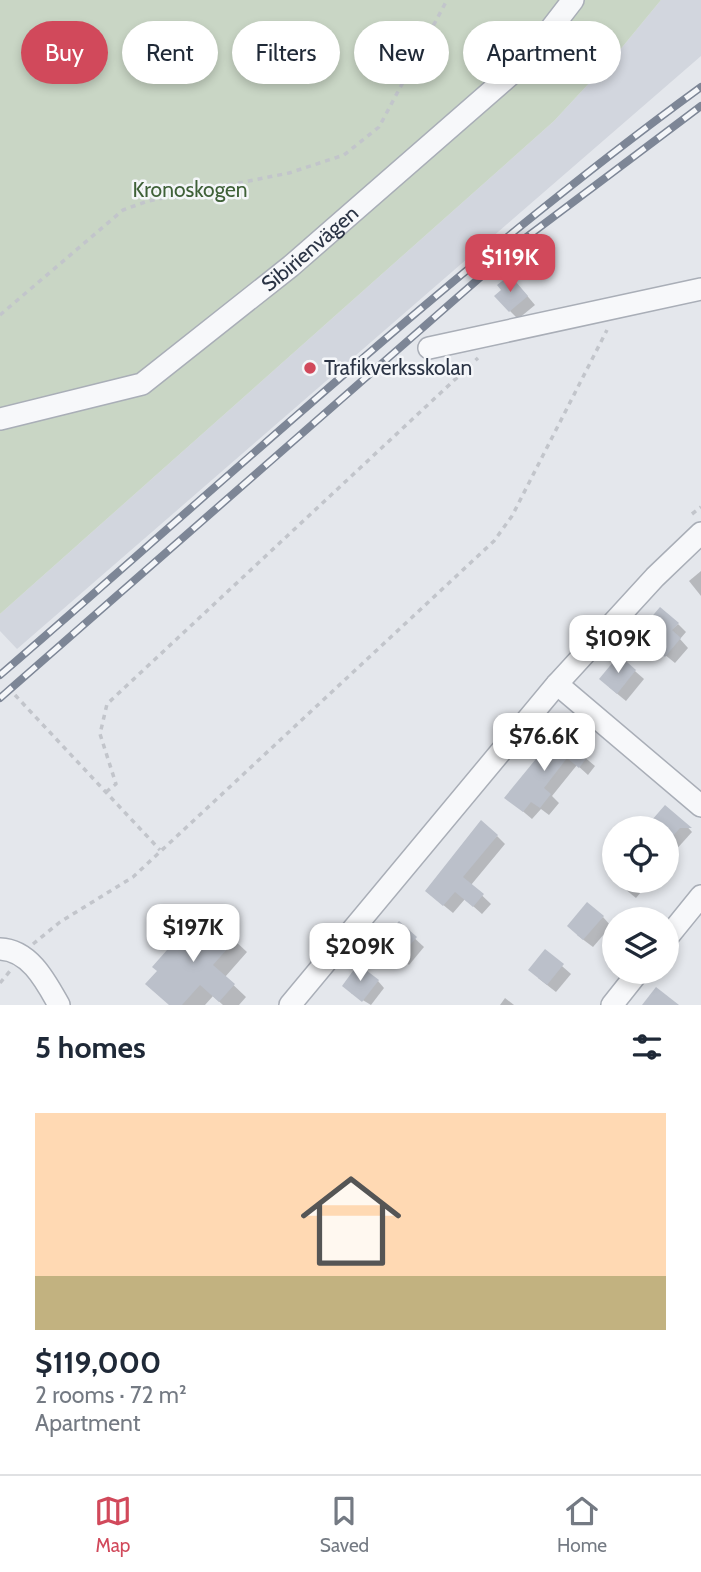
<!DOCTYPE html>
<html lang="en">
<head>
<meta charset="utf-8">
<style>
	:root { --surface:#fff; --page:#f2f2f3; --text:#1f2937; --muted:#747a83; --line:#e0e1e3; --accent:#d1495b }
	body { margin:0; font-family:Cabin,sans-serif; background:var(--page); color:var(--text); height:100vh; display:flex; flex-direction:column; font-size:26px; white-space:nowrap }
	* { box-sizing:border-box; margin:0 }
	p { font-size:23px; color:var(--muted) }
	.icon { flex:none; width:38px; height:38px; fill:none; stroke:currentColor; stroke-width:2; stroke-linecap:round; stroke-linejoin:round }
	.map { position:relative; height:1005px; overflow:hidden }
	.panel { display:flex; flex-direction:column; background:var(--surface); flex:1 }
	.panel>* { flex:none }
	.hud { position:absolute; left:21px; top:21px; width:660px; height:63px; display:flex; gap:14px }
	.buttons { position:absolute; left:602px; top:816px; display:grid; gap:14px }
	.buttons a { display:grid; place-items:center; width:77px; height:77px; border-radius:50%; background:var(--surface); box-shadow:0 4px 10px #0003; font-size:35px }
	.price { position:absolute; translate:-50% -60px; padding:0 16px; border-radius:14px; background:#fff; color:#222; font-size:23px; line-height:46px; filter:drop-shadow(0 2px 4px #0008) }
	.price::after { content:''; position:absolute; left:50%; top:42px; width:21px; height:16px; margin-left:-10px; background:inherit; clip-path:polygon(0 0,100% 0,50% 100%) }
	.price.active { background:var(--accent); color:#fff }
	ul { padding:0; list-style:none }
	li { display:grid; align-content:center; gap:14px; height:371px; padding:0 35px }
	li+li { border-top:2px solid var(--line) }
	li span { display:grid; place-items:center; height:217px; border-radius:0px; color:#555 }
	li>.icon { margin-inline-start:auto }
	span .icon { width:126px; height:126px; fill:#fffc; stroke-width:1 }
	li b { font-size:30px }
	h2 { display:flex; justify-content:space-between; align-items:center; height:84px; padding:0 35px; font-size:30px }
	.chip { padding:0 24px; border-radius:32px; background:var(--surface); box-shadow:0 4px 10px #0003; font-size:24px; line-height:63px }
	.chip.active { background:var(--accent); color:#fff }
	.tab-bar { display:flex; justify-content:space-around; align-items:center; height:98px; border-top:2px solid var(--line); background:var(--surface); font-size:19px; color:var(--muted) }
	.tab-bar a { display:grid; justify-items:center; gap:4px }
	.tab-bar .active { color:var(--accent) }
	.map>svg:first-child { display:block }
	.built { fill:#d2d6de }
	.green { fill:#c9d6c5 }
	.shadow { fill:#0003 }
	.building { fill:#bbc0ca }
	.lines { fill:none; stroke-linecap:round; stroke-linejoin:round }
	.minor-casing { stroke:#a9aeb7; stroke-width:24 }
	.path { stroke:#c2c5cb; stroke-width:3.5; stroke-dasharray:5 5; stroke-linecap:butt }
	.minor { stroke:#f7f8fa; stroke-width:21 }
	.rail-casing { stroke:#7d8696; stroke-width:8 }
	.rail { stroke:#f4f6f9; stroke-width:5; stroke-dasharray:16; stroke-linecap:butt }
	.poi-dot { fill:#d1495b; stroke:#f4f6f9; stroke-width:2.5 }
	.labels { text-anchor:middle; stroke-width:5; stroke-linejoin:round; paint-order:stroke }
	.park-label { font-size:21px; fill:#3f6138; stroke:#f4f6f9 }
	.street-label { font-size:21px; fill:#2b3445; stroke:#f4f6f9 }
	.poi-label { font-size:21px; fill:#2b3445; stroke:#f4f6f9; text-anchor:start }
</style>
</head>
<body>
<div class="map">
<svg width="701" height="1005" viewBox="0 0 701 1005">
	<rect width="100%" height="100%" fill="#e4e7ec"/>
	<!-- built -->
	<path class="built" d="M661,0h40v56l-684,593 -17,-18v-17l554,-493 65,-70z"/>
	<!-- green -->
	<path class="green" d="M0,0h661l-42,51 -65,70 -554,493z"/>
	<!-- shadow -->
	<g class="shadow">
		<path d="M518,285l17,20 -17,14 -8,-8z"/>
		<path d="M701,571v25l-12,-15z"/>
		<path d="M678,624l8,8 -6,7 8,9 -13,15 -11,-9 -4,-14z"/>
		<path d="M619,657l25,22 -18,22 -17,-14z"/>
		<path d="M558,735l37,31 -7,9 -11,-10 -25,31 7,7 -10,12 -8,-6 -9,10 -25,-21z"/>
		<path d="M684,823l8,9 -18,20 -7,-6v-18z"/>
		<path d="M497,836l8,8 -34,41 20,19 -9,10 -17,-15 -12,14 -17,-14z"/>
		<path d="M614,863v17l-7,-8z"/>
		<path d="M614,880h37l-15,18z"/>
		<path d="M208,916l39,36 -22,25 21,20 -7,8h-16l-10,-9 -8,9h-35l24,-73z"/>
		<path d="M603,917l8,9 -18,21 -16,-12z"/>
		<path d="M399,924l25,23 -15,18 -18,-15z"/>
		<path d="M545,951l26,23 -15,18 -18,-14z"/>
		<path d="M378,981l6,7 -13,17 -20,-12z"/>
		<path d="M505,998l9,7h-14z"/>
	</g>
	<!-- building -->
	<g class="building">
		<path d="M510,275l18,21 -19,16 -15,-16 7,-6 -4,-5z"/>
		<path d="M660,607l19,16 -7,7 9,8 -16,19 -12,-12 5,-5 -15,-13z"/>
		<path d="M619,655l17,15 -19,24 -18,-15z"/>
		<path d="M558,732l30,24 -9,12 -12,-10 -23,30 7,6 -11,14 -9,-6 -8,10 -19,-14z"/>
		<path d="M665,805l27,23h-12l-13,15v-15h-22z"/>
		<path d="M481,820l17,15 -35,42 21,17 -11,13 -18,-15 -12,14 -18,-15z"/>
		<path d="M587,902l17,14 -21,24 -16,-14z"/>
		<path d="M208,914l28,25 -23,26 22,19 -16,18 -19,-17 -18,20h-13l-24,-21 12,-13 -5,-4 37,-42 5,4z"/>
		<path d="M399,921l18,16 -18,21 -18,-16z"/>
		<path d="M545,949l19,15 -17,21 -19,-15z"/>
		<path d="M358,964l21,16 -17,22 -20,-16z"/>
		<path d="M656,987l23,18h-37z"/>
	</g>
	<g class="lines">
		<!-- minor casing -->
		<g class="minor-casing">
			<g id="minor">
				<path d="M429,348l272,-59"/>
				<path id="s1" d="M0,419l142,-35 149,-118 235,-205 47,-61"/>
				<path d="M557,684l144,122"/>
				<path d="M667,938l34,-42"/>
				<path d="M0,949c30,1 46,33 59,56"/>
				<path d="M290,1005l267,-321 98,-107 46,-44"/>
				<path d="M612,1005l27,-34"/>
			</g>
		</g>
		<!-- path -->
		<g class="path">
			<path d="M0,315l123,-105 25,-9 141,-28 55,-18 35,-28 68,-127"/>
			<path d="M692,514l9,-7"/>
			<path d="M15,695l145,155"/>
			<path d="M106,792l10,-8 -16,-50 7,-30 371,-346"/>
			<path d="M33,944l27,-22 73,-45 361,-336 18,-25 95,-186"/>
			<path d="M0,983l10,-12"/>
		</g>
		<!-- minor -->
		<use href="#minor" class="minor"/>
		<!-- rail casing -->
		<g class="rail-casing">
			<g id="rail">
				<path d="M0,675c231,-199 454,-408 701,-588"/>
				<path d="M0,698l524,-459 177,-133"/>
			</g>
		</g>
		<!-- rail -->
		<use href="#rail" class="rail"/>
	</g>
	<!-- markers -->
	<circle class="poi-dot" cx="310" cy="368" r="7"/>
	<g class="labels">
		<!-- park labels -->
		<g class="park-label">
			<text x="190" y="197">Kronoskogen</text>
		</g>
		<!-- street labels -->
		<g class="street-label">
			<text dy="7" stroke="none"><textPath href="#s1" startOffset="362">Sibirienvägen</textPath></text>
		</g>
		<!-- poi labels -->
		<g class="poi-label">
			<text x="324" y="375">Trafikverksskolan</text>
		</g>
	</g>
</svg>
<div class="buttons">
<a><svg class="icon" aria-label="locate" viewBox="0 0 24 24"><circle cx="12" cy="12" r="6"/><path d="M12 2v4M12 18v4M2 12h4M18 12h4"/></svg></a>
<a><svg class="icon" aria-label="layers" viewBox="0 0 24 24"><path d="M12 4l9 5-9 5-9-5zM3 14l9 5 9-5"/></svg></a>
</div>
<b class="price active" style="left:510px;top:294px">$119K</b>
<b class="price" style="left:618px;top:675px">$109K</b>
<b class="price" style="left:544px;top:773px">$76.6K</b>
<b class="price" style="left:193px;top:964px">$197K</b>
<b class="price" style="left:360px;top:983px">$209K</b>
<div class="hud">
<a class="chip active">Buy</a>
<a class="chip">Rent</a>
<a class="chip">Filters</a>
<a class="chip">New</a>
<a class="chip">Apartment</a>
</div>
</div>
<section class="panel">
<h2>5 homes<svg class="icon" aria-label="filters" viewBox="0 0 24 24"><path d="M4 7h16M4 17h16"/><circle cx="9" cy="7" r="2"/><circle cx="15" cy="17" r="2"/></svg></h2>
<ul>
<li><span style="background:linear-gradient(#ffd9b3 75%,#c2b280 0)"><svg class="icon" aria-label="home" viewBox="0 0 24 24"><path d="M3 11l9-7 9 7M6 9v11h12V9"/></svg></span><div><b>$119,000</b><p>2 rooms · 72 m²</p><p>Apartment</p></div></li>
</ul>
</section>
<nav class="tab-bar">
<a class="active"><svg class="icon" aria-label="map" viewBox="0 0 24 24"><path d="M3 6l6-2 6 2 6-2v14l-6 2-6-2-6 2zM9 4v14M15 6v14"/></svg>Map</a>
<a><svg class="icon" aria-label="saved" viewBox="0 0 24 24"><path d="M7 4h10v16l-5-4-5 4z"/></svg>Saved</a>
<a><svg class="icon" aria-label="home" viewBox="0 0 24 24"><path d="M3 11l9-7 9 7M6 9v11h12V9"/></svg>Home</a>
</nav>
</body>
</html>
